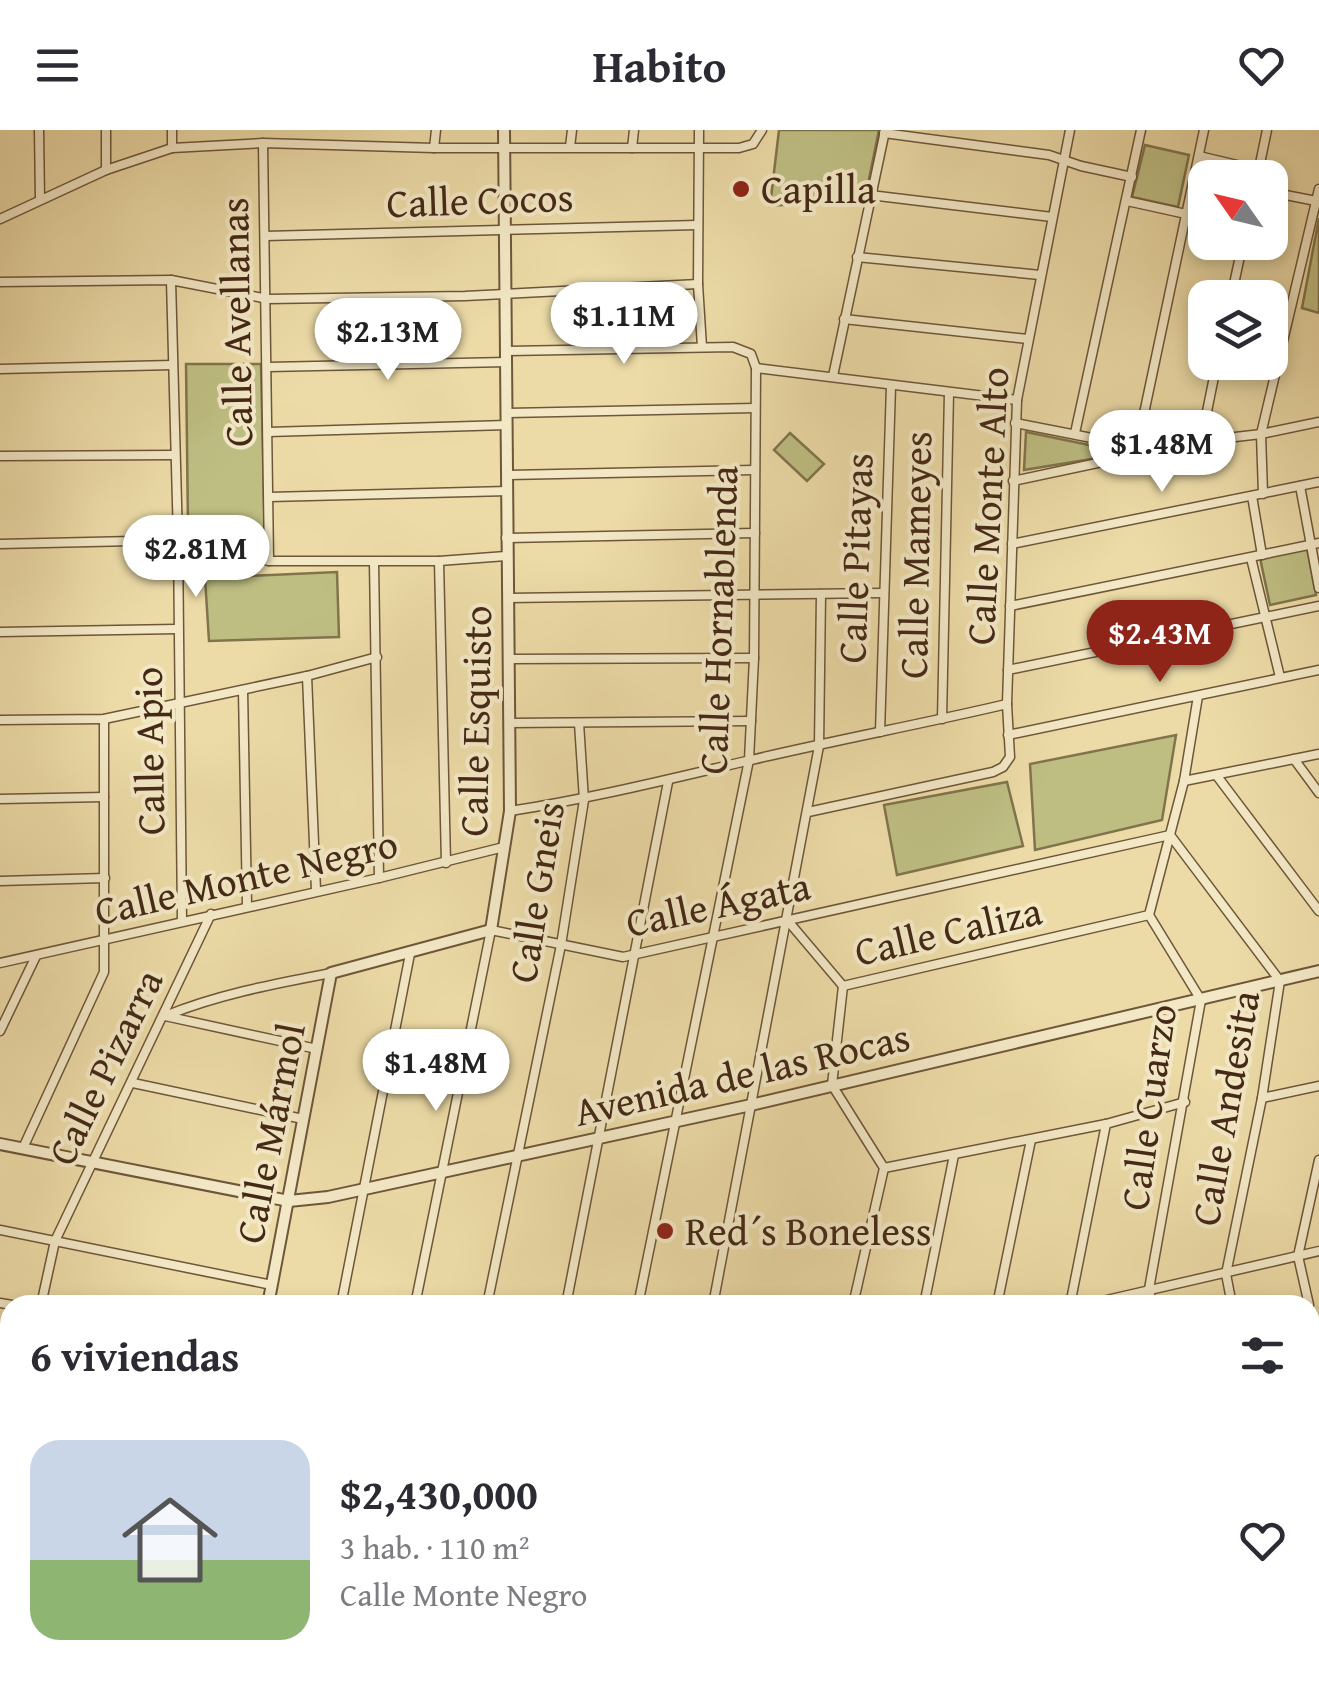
<!DOCTYPE html>
<html lang="es">
<head>
<meta charset="utf-8">
<style>
	:root { --surface:#fff; --page:#f2f2f3; --text:#2b2b33; --muted:#7c7c81; --accent:#8f2418 }
	body { margin:0; font-family:"Gentium Book Plus",serif; background:var(--page); color:var(--text); height:100vh; display:flex; flex-direction:column; font-size:38px; white-space:nowrap }
	* { box-sizing:border-box; margin:0 }
	p { font-size:32px; color:var(--muted) }
	.icon { flex:none; width:55px; height:55px; fill:none; stroke:currentColor; stroke-width:2; stroke-linecap:round; stroke-linejoin:round }
	.map { position:relative; flex:1; overflow:hidden }
	.side { position:absolute; left:0px; top:1165px; width:1320px; height:392px; display:flex; flex-direction:column; background:var(--surface); border-radius:30px 30px 0 0; box-shadow:0 5px 15px #0003 }
	.side>* { flex:none }
	.needle { width:65px; rotate:304deg }
	.controls { position:absolute; left:1188px; top:30px; display:grid; gap:20px }
	.controls a { display:grid; place-items:center; width:100px; height:100px; border-radius:20px; background:var(--surface); box-shadow:0 5px 15px #0003; font-size:50px }
	.price { position:absolute; translate:-50% -85px; padding:0 22px; border-radius:35px; background:#fff; color:#222; font-size:32px; line-height:65px; filter:drop-shadow(0 2px 5px #0008) }
	.price::after { content:''; position:absolute; left:50%; top:60px; width:30px; height:22px; margin-left:-15px; background:inherit; clip-path:polygon(0 0,100% 0,50% 100%) }
	.price.current { background:var(--accent); color:#fff }
	ul { padding:0; list-style:none }
	li { display:flex; align-items:center; gap:30px; height:250px; padding:0 30px }
	li span { display:grid; place-items:center; flex:none; width:280px; height:200px; border-radius:30px; color:#555 }
	li>.icon { margin-inline-start:auto }
	span .icon { width:120px; height:120px; fill:#fffc; stroke-width:1 }
	li b { font-size:42px }
	h2 { display:flex; justify-content:space-between; align-items:center; height:120px; padding:0 30px; font-size:42px }
	header { display:flex; justify-content:space-between; align-items:center; height:130px; padding:0 30px; background:var(--surface); font-size:45px; font-weight:700 }
	.map>svg:first-child { display:block }
	.green { fill:#bebe83; stroke:#81744c; stroke-width:2.5 }
	.lines { fill:none; stroke-linecap:round; stroke-linejoin:round }
	.minor-casing { stroke:#6e563a; stroke-width:11 }
	.tertiary-casing { stroke:#6e563a; stroke-width:14 }
	.minor { stroke:#f3e8c6; stroke-width:8 }
	.tertiary { stroke:#f3e8c6; stroke-width:10 }
	.poi-dot { fill:#8f2418; stroke:#f3e8c6; stroke-width:4 }
	.labels { text-anchor:middle; stroke-width:8; stroke-linejoin:round; paint-order:stroke }
	.poi-label { font-size:40px; fill:#442916; stroke:#f3e8c6; text-anchor:start }
	.street-label { font-size:40px; fill:#442916; stroke:#f3e8c6 }
</style>
</head>
<body>
<header><svg class="icon" aria-label="menu" viewBox="0 0 24 24"><path d="M4 6h16M4 12h16M4 18h16"/></svg>Habito<svg class="icon" aria-label="heart" viewBox="0 0 24 24"><path d="M12 20l-8-8c-3-5 5-10 8-4 3-6 11-1 8 4z"/></svg></header>
<div class="map">
<svg width="1319" height="1557" viewBox="0 0 1319 1557">
	<rect width="100%" height="100%" fill="#ecdba7"/>
	<filter id="stains"><feTurbulence type="fractalNoise" baseFrequency=".002" numOctaves="4"/><feColorMatrix values="0 0 0 0 .2 0 0 0 0 .09 0 0 0 0 .02 0 0 0 .5 -.17"/></filter>
	<radialGradient id="worn" r=".72"><stop offset=".6" stop-color="#630" stop-opacity="0"/><stop offset="1" stop-color="#630" stop-opacity=".3"/></radialGradient>
	<!-- green -->
	<g class="green">
		<path d="M779,0h100l-14,69 -95,7z"/>
		<path d="M1145,15l44,10 -11,52 -46,-10z"/>
		<path d="M1204,32l48,12 -1,3 -46,1v24l-9,-3z"/>
		<path d="M1319,88v95l-17,-5z"/>
		<path d="M186,234h75l4,182 -77,-20z"/>
		<path d="M1026,302l102,21 -104,17z"/>
		<path d="M790,303l34,31 -17,17 -33,-31z"/>
		<path d="M1307,418l9,47 -46,10 -10,-47z"/>
		<path d="M337,442l2,65 -130,4 -4,-63z"/>
		<path d="M1176,605l-14,85 -127,30 -5,-86z"/>
		<path d="M1007,652l16,64 -126,29 -13,-70z"/>
		<path d="M1319,1284v273h-317l-2,-9h310v-262z"/>
	</g>
	<g class="lines">
		<!-- minor casing -->
		<g class="minor-casing">
			<g id="minor">
				<path d="M39,0l1,69"/>
				<path d="M106,0v40"/>
				<path d="M172,0v18"/>
				<path d="M699,0l-1,154 4,63"/>
				<path d="M884,3l165,22 32,11 51,11"/>
				<path d="M263,13l6,418"/>
				<path d="M570,17l2,-17"/>
				<path d="M434,18l2,-18"/>
				<path d="M632,18l2,-18"/>
				<path d="M1199,26l59,14"/>
				<path d="M1257,48l10,-48"/>
				<path d="M1270,62l46,9"/>
				<path d="M870,65l182,22"/>
				<path d="M1127,71l59,13"/>
				<path d="M1190,72l15,4"/>
				<path d="M0,89l106,-49 66,-22 91,-5 171,5h305l14,-4 9,-14"/>
				<path d="M265,106l432,-11"/>
				<path d="M857,127l183,18"/>
				<path d="M171,150l7,260 4,381"/>
				<path d="M0,152l171,-2 97,19 197,-3 233,-12"/>
				<path d="M1231,168l12,-56"/>
				<path d="M844,189l184,20"/>
				<path d="M507,221l226,-4 18,7 5,14 -2,290 -5,102 -111,545"/>
				<path d="M268,237l239,-5"/>
				<path d="M756,238l261,32"/>
				<path d="M0,239l173,-4"/>
				<path d="M833,246l52,-245"/>
				<path d="M507,283l248,-5"/>
				<path d="M1015,293l138,27"/>
				<path d="M268,302l239,-7"/>
				<path d="M1075,303l66,-303"/>
				<path d="M1201,311l16,-79"/>
				<path d="M0,326l174,-1"/>
				<path d="M1135,326l69,-326"/>
				<path d="M508,345l246,-5"/>
				<path d="M1013,351l188,-40 60,-7 58,-12"/>
				<path d="M1300,356l19,102"/>
				<path d="M1263,364l-2,-60 58,-245"/>
				<path d="M1252,366l10,59"/>
				<path d="M269,367l239,-6"/>
				<path d="M506,408l249,-5"/>
				<path d="M0,414l178,-4 91,21h170l67,-5"/>
				<path d="M1012,414l307,-62"/>
				<path d="M1251,428l29,119"/>
				<path d="M439,431l7,302"/>
				<path d="M374,432l5,316"/>
				<path d="M508,468l375,-5"/>
				<path d="M1010,476l309,-63"/>
				<path d="M0,502l177,-3"/>
				<path d="M509,529l245,-1"/>
				<path d="M1008,540l311,-64"/>
				<path d="M307,546l9,215"/>
				<path d="M243,560l4,215"/>
				<path d="M942,589l7,-326"/>
				<path d="M0,590l104,-1 203,-43 70,-19"/>
				<path d="M509,593l242,-2"/>
				<path d="M880,602l11,-346"/>
				<path d="M1008,605l311,-65"/>
				<path d="M1294,629l25,34"/>
				<path d="M1217,646l102,135"/>
				<path d="M1184,651l135,-27"/>
				<path d="M0,669l104,-2"/>
				<path d="M510,681c84,-13 159,-32 241,-51 85,-20 171,-36 256,-56"/>
				<path d="M808,682l185,-40 10,-5 7,-10 -3,-53 10,-304 53,-270"/>
				<path d="M0,751l105,-3"/>
				<path d="M788,791l55,65"/>
				<path d="M0,833l379,-85 125,-31"/>
				<path d="M843,856l-11,99 52,83 -31,137"/>
				<path d="M843,856l306,-71"/>
				<path d="M165,886c54,-22 109,-32 166,-43"/>
				<path d="M165,886l152,33"/>
				<path d="M0,901l36,-75"/>
				<path d="M133,953l170,36"/>
				<path d="M1262,968l57,-12"/>
				<path d="M23,1018l81,-176v-253"/>
				<path d="M884,1038l222,-44 79,-22"/>
				<path d="M0,1100l272,55"/>
				<path d="M0,1173l12,2"/>
				<path d="M41,1175l14,-64 156,-327"/>
				<path d="M341,1175l69,-351"/>
				<path d="M415,1175l76,-375 132,27 547,-122 110,146 -18,117 -36,176 6,31"/>
				<path d="M487,1175l74,-360 23,-145 -5,-77"/>
				<path d="M566,1175l102,-523"/>
				<path d="M713,1175l106,-559 2,-152"/>
				<path d="M924,1175l30,-150"/>
				<path d="M997,1175l34,-165"/>
				<path d="M1070,1175l36,-181"/>
				<path d="M1085,1175l234,-54"/>
				<path d="M1152,1175l-3,-16 52,-289 -52,-85 35,-134 14,-85"/>
				<path d="M1309,1175l-11,-49 21,-96"/>
				<path d="M1310,1182l9,43"/>
				<path d="M0,1245l10,2"/>
				<path d="M0,1319l10,2"/>
				<path d="M1310,1337h9"/>
				<path d="M0,1377l10,-53"/>
				<path d="M0,1393l10,2"/>
				<path d="M1310,1396h9"/>
				<path d="M0,1465l10,23"/>
				<path d="M39,1548l4,9"/>
				<path d="M522,1548l2,9"/>
				<path d="M591,1548l3,9"/>
				<path d="M660,1548l4,9"/>
				<path d="M688,1548l3,9"/>
				<path d="M901,1548v9"/>
				<path d="M983,1548l3,9"/>
				<path d="M386,1557l21,-9"/>
				<path d="M868,1557v-9"/>
			</g>
		</g>
		<!-- tertiary casing -->
		<g class="tertiary-casing">
			<g id="tertiary">
				<path d="M0,1014l289,57 39,-4 423,-92 568,-134"/>
				<path d="M268,1175l63,-332 160,-43 19,-119 -6,-681"/>
				<path d="M245,1548l3,9"/>
			</g>
		</g>
		<!-- minor -->
		<use href="#minor" class="minor"/>
		<!-- tertiary -->
		<use href="#tertiary" class="tertiary"/>
	</g>
	<!-- markers -->
	<g class="poi-dot">
		<circle cx="741" cy="59" r="10"/>
		<circle cx="665" cy="1101" r="10"/>
	</g>
	<g class="labels">
		<!-- poi labels -->
		<g class="poi-label">
			<text x="761" y="73">Capilla</text>
			<text x="685" y="1115">Red´s Boneless</text>
		</g>
		<!-- street labels -->
		<g class="street-label">
			<text transform="translate(480 70) rotate(-2)" y="14">Calle Cocos</text>
			<text transform="translate(236 192) rotate(-91)" y="14">Calle Avellanas</text>
			<text transform="translate(987 376) rotate(-87)" y="14">Calle Monte Alto</text>
			<text transform="translate(915 425) rotate(-89)" y="14">Calle Mameyes</text>
			<text transform="translate(855 428) rotate(-88)" y="14">Calle Pitayas</text>
			<text transform="translate(718 490) rotate(-88)" y="14">Calle Hornablenda</text>
			<text transform="translate(475 591) rotate(-89)" y="14">Calle Esquisto</text>
			<text transform="translate(149 621) rotate(-91)" y="14">Calle Apio</text>
			<text transform="translate(246 747) rotate(-13)" y="14">Calle Monte Negro</text>
			<text transform="translate(536 762) rotate(-81)" y="14">Calle Gneis</text>
			<text transform="translate(718 774) rotate(-12)" y="14">Calle Ágata</text>
			<text transform="translate(948 801) rotate(-13)" y="14">Calle Caliza</text>
			<text transform="translate(105 937) rotate(-64)" y="14">Calle Pizarra</text>
			<text transform="translate(742 944) rotate(-13)" y="14">Avenida de las Rocas</text>
			<text transform="translate(1148 977) rotate(-82)" y="14">Calle Cuarzo</text>
			<text transform="translate(1225 978) rotate(-80)" y="14">Calle Andesita</text>
			<text transform="translate(270 1003) rotate(-79)" y="14">Calle Mármol</text>
		</g>
	</g>
	<rect width="100%" height="100%" filter="url(#stains)"/>
	<rect width="100%" height="100%" fill="url(#worn)"/>
</svg>
<div class="controls">
<a><svg class="needle" viewBox="-14 -14 28 28"><path d="M0-13l5 13h-10z" fill="#e53935"/><path d="M0 13l5-13h-10z" fill="#7c7c81"/></svg></a>
<a><svg class="icon" aria-label="layers" viewBox="0 0 24 24"><path d="M12 4l9 5-9 5-9-5zM3 14l9 5 9-5"/></svg></a>
</div>
<b class="price" style="left:624px;top:237px">$1.11M</b>
<b class="price" style="left:388px;top:253px">$2.13M</b>
<b class="price" style="left:1162px;top:365px">$1.48M</b>
<b class="price" style="left:196px;top:470px">$2.81M</b>
<b class="price current" style="left:1160px;top:555px">$2.43M</b>
<b class="price" style="left:436px;top:984px">$1.48M</b>
<section class="side">
<h2>6 viviendas<svg class="icon" aria-label="filters" viewBox="0 0 24 24"><path d="M4 7h16M4 17h16"/><circle cx="9" cy="7" r="2"/><circle cx="15" cy="17" r="2"/></svg></h2>
<ul>
<li><span style="background:linear-gradient(#c9d6e8 60%,#8fb573 0)"><svg class="icon" aria-label="home" viewBox="0 0 24 24"><path d="M3 11l9-7 9 7M6 9v11h12V9"/></svg></span><div><b>$2,430,000</b><p>3 hab. · 110 m²</p><p>Calle Monte Negro</p></div><svg class="icon" aria-label="heart" viewBox="0 0 24 24"><path d="M12 20l-8-8c-3-5 5-10 8-4 3-6 11-1 8 4z"/></svg></li>
</ul>
</section>
</div>
</body>
</html>
